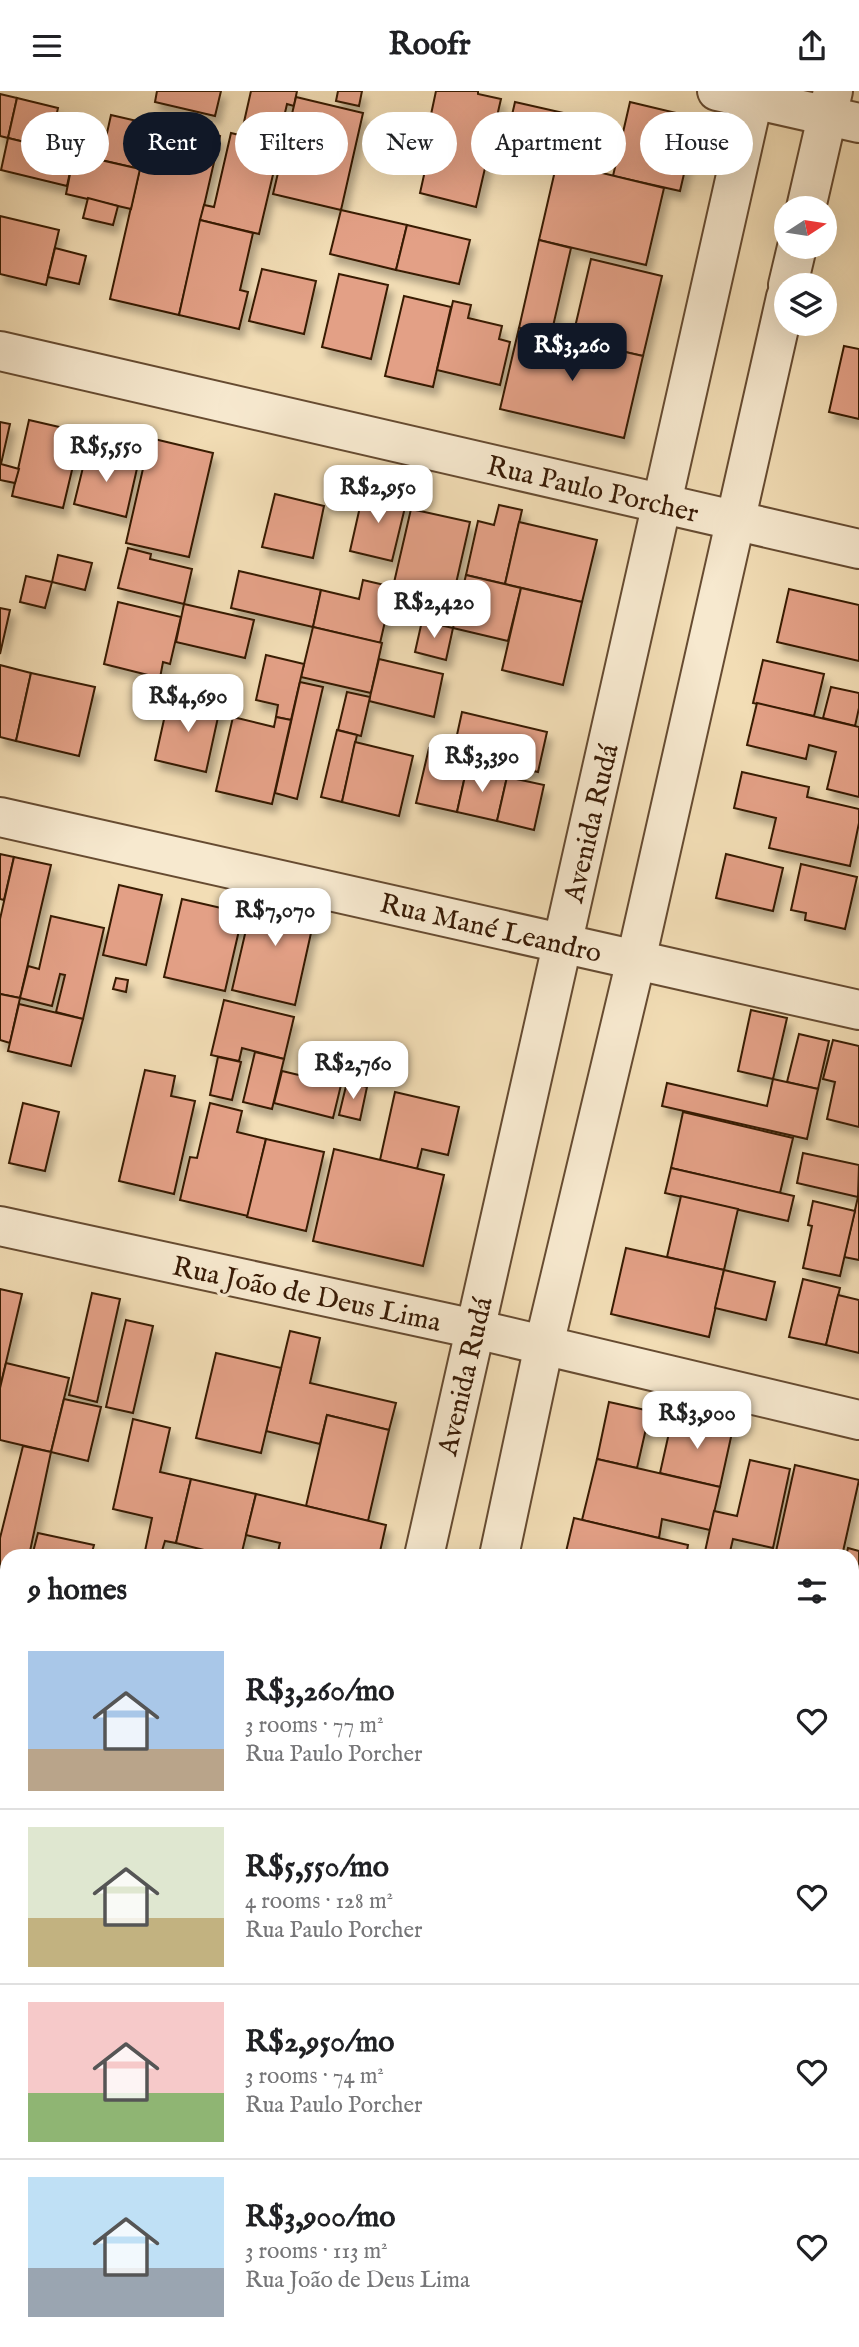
<!DOCTYPE html>
<html lang="en">
<head>
<meta charset="utf-8">
<style>
	:root { --surface:#fff; --page:#f6f6f6; --text:#202124; --muted:#757577; --line:#e0e0e0; --accent:#111827 }
	body { margin:0; font-family:"IM FELL English",serif; background:var(--page); color:var(--text); height:100vh; display:flex; flex-direction:column; font-size:26px; white-space:nowrap }
	* { box-sizing:border-box; margin:0 }
	p { font-size:23px; color:var(--muted) }
	.icon { flex:none; width:38px; height:38px; fill:none; stroke:currentColor; stroke-width:2; stroke-linecap:round; stroke-linejoin:round }
	.map { position:relative; flex:1; overflow:hidden }
	.details { position:absolute; left:0px; top:1458px; width:859px; height:800px; display:flex; flex-direction:column; background:var(--surface); border-radius:21px 21px 0 0; box-shadow:0 7px 28px #0002 }
	.details>* { flex:none }
	.hud { position:absolute; left:21px; top:21px; width:817px; height:63px; display:flex; gap:14px }
	.needle { width:46px; rotate:78deg }
	.fabs { position:absolute; left:774px; top:105px; display:grid; gap:14px }
	.fabs a { display:grid; place-items:center; width:63px; height:63px; border-radius:50%; background:var(--surface); box-shadow:0 7px 28px #0002; font-size:35px }
	.price { position:absolute; translate:-50% -60px; padding:0 16px; border-radius:14px; background:#fff; color:#222; font-size:23px; line-height:46px; filter:drop-shadow(0 2px 4px #0008) }
	.price::after { content:''; position:absolute; left:50%; top:42px; width:21px; height:16px; margin-left:-10px; background:inherit; clip-path:polygon(0 0,100% 0,50% 100%) }
	.price.selected { background:var(--accent); color:#fff }
	ul { padding:0; list-style:none }
	li { display:flex; align-items:center; gap:21px; height:175px; padding:0 28px }
	li+li { border-top:2px solid var(--line) }
	li span { display:grid; place-items:center; flex:none; width:196px; height:140px; border-radius:0px; color:#555 }
	li>.icon { margin-inline-start:auto }
	span .icon { width:84px; height:84px; fill:#fffc; stroke-width:1 }
	li b { font-size:30px }
	h2 { display:flex; justify-content:space-between; align-items:center; height:84px; padding:0 28px; font-size:30px }
	.chip { padding:0 24px; border-radius:32px; background:var(--surface); box-shadow:0 7px 28px #0002; font-size:24px; line-height:63px }
	.chip.selected { background:var(--accent); color:#fff }
	header { display:flex; justify-content:space-between; align-items:center; height:91px; padding:0 28px; background:var(--surface); font-size:32px; font-weight:700 }
	.map>svg:first-child { display:block }
	.lines { fill:none; stroke-linecap:round; stroke-linejoin:round }
	.stream { stroke:#737b6b; stroke-width:10 }
	.building { fill:#e3a086; stroke:#371a05; stroke-width:2; filter:url(#shadow) }
	.minor-casing { stroke:#664b31; stroke-width:42 }
	.tertiary-casing { stroke:#664b31; stroke-width:42 }
	.minor { stroke:#f7e9cf; stroke-width:38 }
	.tertiary { stroke:#f7e9cf; stroke-width:38 }
	.labels { text-anchor:middle; stroke-width:7; stroke-linejoin:round; paint-order:stroke }
	.street-label { font-size:28px; fill:#371a05; stroke:#f7e9cf }
</style>
</head>
<body>
<header><svg class="icon" aria-label="menu" viewBox="0 0 24 24"><path d="M4 6h16M4 12h16M4 18h16"/></svg>Roofr<svg class="icon" aria-label="share" viewBox="0 0 24 24"><path d="M12 15V3M7 8l5-5 5 5M5 13v7h14v-7"/></svg></header>
<div class="map">
<svg width="859" height="2256" viewBox="0 0 859 2256">
	<defs>
		<filter id="shadow"><feDropShadow dx="4.5" dy="8" stdDeviation="3.5" flood-color="#0004"/></filter>
	</defs>
	<rect width="100%" height="100%" fill="#f2ddb5"/>
	<filter id="stains"><feTurbulence type="fractalNoise" baseFrequency=".00286" numOctaves="4"/><feColorMatrix values="0 0 0 0 .2 0 0 0 0 .09 0 0 0 0 .02 0 0 0 .5 -.17"/></filter>
	<radialGradient id="worn" r=".72"><stop offset=".6" stop-color="#630" stop-opacity="0"/><stop offset="1" stop-color="#630" stop-opacity=".3"/></radialGradient>
	<g class="lines">
		<!-- stream -->
		<g class="stream">
			<path d="M0,1670l7,1"/>
			<path d="M852,1862l7,2"/>
		</g>
	</g>
	<!-- building -->
	<g class="building">
		<path d="M157,0h64l-6,25 -60,-14z"/>
		<path d="M251,0h46l-3,15 -7,-2 -6,26 -37,-8z"/>
		<path d="M338,0h24l-3,15 -23,-5z"/>
		<path d="M436,0h42v3l23,5 -25,108 -56,-14 12,-54 -6,-1z"/>
		<path d="M0,3l17,4 -9,40 -8,-2z"/>
		<path d="M296,6l67,16 -22,97 -68,-16z"/>
		<path d="M17,7l41,10 -9,40 -41,-10z"/>
		<path d="M515,11l53,12 -11,48 -53,-12z"/>
		<path d="M630,11l67,16 -17,73 -67,-15z"/>
		<path d="M111,24l39,9 -10,45 -39,-9z"/>
		<path d="M151,29l69,16 -41,179 -69,-16z"/>
		<path d="M231,42l49,12 -21,89 -59,-14 4,-15 10,2z"/>
		<path d="M8,47l66,16 -7,32 -66,-16z"/>
		<path d="M74,63l66,15 -9,40 -65,-15z"/>
		<path d="M557,71l107,26 -18,77 -107,-25z"/>
		<path d="M88,107l30,8 -5,19 -30,-7z"/>
		<path d="M341,119l66,15 -11,45 -66,-16z"/>
		<path d="M0,125l59,14 -13,55 -46,-11z"/>
		<path d="M200,129l53,13 -13,57 8,2 -9,37 -60,-14z"/>
		<path d="M407,134l63,15 -11,44 -63,-14z"/>
		<path d="M539,149l32,8 -20,87 -32,-7z"/>
		<path d="M55,157l31,8 -7,28 -31,-7z"/>
		<path d="M591,168l71,17 -19,80 -71,-16z"/>
		<path d="M262,178l54,12 -12,53 -55,-13z"/>
		<path d="M339,183l49,11 -17,74 -49,-12z"/>
		<path d="M404,205l47,11 -18,80 -48,-11z"/>
		<path d="M453,210l18,4 -3,13 34,8 -3,13 11,3 -10,43 -63,-15z"/>
		<path d="M519,237l124,28 -19,82 -124,-29z"/>
		<path d="M844,255l15,3v70l-30,-7z"/>
		<path d="M29,329l52,12 -18,76 -51,-12z"/>
		<path d="M0,331l10,2 -9,40 18,5 -4,14 -15,-3z"/>
		<path d="M150,347l63,15 -24,104 -63,-14z"/>
		<path d="M87,360l51,13 -12,53 -52,-13z"/>
		<path d="M364,398l43,10 -15,62 -42,-10z"/>
		<path d="M275,403l49,12 -11,52 -51,-11z"/>
		<path d="M499,414l23,5 -17,74 -39,-9 12,-54 16,4z"/>
		<path d="M411,418l59,13 -18,79 -59,-14z"/>
		<path d="M519,431l78,18 -15,62 -77,-18z"/>
		<path d="M128,457l23,6 -1,5 42,10 -8,35 -66,-16z"/>
		<path d="M58,464l34,8 -7,27 -33,-8z"/>
		<path d="M239,480l82,19 -8,37 -82,-19z"/>
		<path d="M466,484l55,13 -13,53 -55,-13z"/>
		<path d="M26,485l26,6 -7,26 -25,-6z"/>
		<path d="M363,489l30,7 -13,56 -67,-16 8,-37 38,9z"/>
		<path d="M521,497l61,14 -19,83 -61,-15z"/>
		<path d="M789,498l70,16v56l-82,-19z"/>
		<path d="M118,511l63,15 -11,47 -7,-2 -3,16 -56,-14z"/>
		<path d="M184,513l70,16 -9,38 -69,-16z"/>
		<path d="M0,517l10,2 -10,44z"/>
		<path d="M422,530l31,7 -7,32 -31,-8z"/>
		<path d="M313,536l69,16 -11,50 -70,-16z"/>
		<path d="M266,564l38,9 -13,56 -15,-3 2,-12 -22,-5z"/>
		<path d="M379,568l64,15 -9,43 -65,-16z"/>
		<path d="M763,569l61,14 -10,42 -61,-13z"/>
		<path d="M0,574l31,8 -15,68 -16,-4z"/>
		<path d="M31,582l64,14 -16,69 -63,-15z"/>
		<path d="M300,591l23,5 -26,112 -22,-6z"/>
		<path d="M831,596l28,6v15l-4,18 -32,-8z"/>
		<path d="M347,601l23,5 -9,39 -23,-6z"/>
		<path d="M169,606l51,11 -14,64 -51,-12z"/>
		<path d="M757,612l102,24v70l-32,-8 9,-37 -27,-7 -3,14 -59,-14z"/>
		<path d="M462,621l85,20 -9,40 -41,-9 2,-9 -44,-10z"/>
		<path d="M233,626l41,10 2,-10 15,3 -19,84 -56,-13z"/>
		<path d="M337,639l20,5 -15,67 -21,-5z"/>
		<path d="M355,651l58,14 -14,60 -57,-14z"/>
		<path d="M429,657l40,10 -12,54 -41,-9z"/>
		<path d="M467,676l40,10 -10,44 -40,-9z"/>
		<path d="M742,681l67,15 -2,10 52,12v14l-9,43 -81,-18 7,-30 -42,-10z"/>
		<path d="M507,686l37,8 -10,45 -37,-9z"/>
		<path d="M0,763l14,3 -10,43 -4,-1z"/>
		<path d="M726,763l57,14 -10,43 -57,-13z"/>
		<path d="M14,766l37,8 -31,133 -20,-4v-75z"/>
		<path d="M801,773l56,13 -12,52 -40,-9 1,-7 -15,-3z"/>
		<path d="M119,794l43,10 -16,70 -43,-10z"/>
		<path d="M255,800l62,15 -22,99 -63,-15z"/>
		<path d="M182,808l61,14 -18,78 -61,-14z"/>
		<path d="M51,825l53,12 -21,91 -27,-7 9,-37 -5,-1 -8,32 -32,-8 8,-32 11,3z"/>
		<path d="M116,887l12,2 -2,12 -13,-3z"/>
		<path d="M0,903l20,4 -10,45 -10,-3z"/>
		<path d="M224,909l70,17 -10,42 -42,-11 -3,13 -28,-6z"/>
		<path d="M19,913l64,15 -12,47 -63,-15z"/>
		<path d="M751,919l36,8 -14,61 -35,-8z"/>
		<path d="M799,943l30,7 -11,48 -31,-7z"/>
		<path d="M833,949l26,6v81l-32,-8 8,-37 -12,-3z"/>
		<path d="M255,961l29,7 -12,50 -29,-7z"/>
		<path d="M218,966l23,5 -9,38 -22,-5z"/>
		<path d="M145,979l30,6 -4,20 24,5 -21,93 -55,-13z"/>
		<path d="M282,980l59,14 -8,33 -59,-15z"/>
		<path d="M773,988l45,10 -11,50 -145,-33 5,-23 100,23z"/>
		<path d="M347,991l20,5 -7,33 -21,-5z"/>
		<path d="M395,1001l64,15 -11,48 -26,-6 -5,20 -37,-9z"/>
		<path d="M23,1012l36,9 -14,59 -36,-8z"/>
		<path d="M210,1012l32,8 -5,21 29,7 -18,77 -68,-16 10,-43 7,1z"/>
		<path d="M683,1021l110,26 -13,55 -109,-25z"/>
		<path d="M266,1048l58,13 -18,79 -59,-14z"/>
		<path d="M334,1058l110,26 -21,91 -110,-25z"/>
		<path d="M803,1062l56,12 -1,32 -61,-14z"/>
		<path d="M671,1077l123,28 -6,25 -123,-28z"/>
		<path d="M681,1105l57,13 -14,61 -57,-13z"/>
		<path d="M858,1106l1,1v62l-15,-3z"/>
		<path d="M813,1110l42,10 -15,65 -37,-8 9,-42 -4,-1z"/>
		<path d="M626,1157l98,22 -15,67 -98,-23z"/>
		<path d="M724,1179l51,12 -9,38 -51,-12z"/>
		<path d="M803,1188l37,9 -14,57 -37,-8z"/>
		<path d="M0,1198l22,5 -22,94z"/>
		<path d="M92,1202l28,6 -23,103 -28,-7z"/>
		<path d="M838,1204l21,5v53l-33,-8z"/>
		<path d="M126,1229l27,6 -20,87 -27,-6z"/>
		<path d="M290,1240l30,7 -10,45 86,20 -7,27 -62,-15 -7,29 -54,-13z"/>
		<path d="M216,1262l65,15 -20,85 -65,-15z"/>
		<path d="M6,1272l63,15 -18,74 -51,-12v-52z"/>
		<path d="M64,1308l37,8 -13,54 -37,-9z"/>
		<path d="M609,1311l41,9 -13,57 -40,-9z"/>
		<path d="M327,1324l62,15 -21,91 -62,-15z"/>
		<path d="M673,1324l60,13 -13,59 -60,-14z"/>
		<path d="M133,1328l37,9 -10,44 31,7 -15,64 -11,-2 -4,13 -16,-3 7,-33 -39,-9z"/>
		<path d="M23,1355l28,6 -22,104h-22v30l-7,-1v-47z"/>
		<path d="M597,1368l123,28 -10,43 -48,-11 -3,19 -77,-18z"/>
		<path d="M750,1369l40,9 -17,79 -40,-9 -4,17h-25l10,-45 23,5z"/>
		<path d="M795,1374l64,15 -17,76h-67z"/>
		<path d="M191,1388l65,15 -15,62h-13l-52,-13z"/>
		<path d="M256,1403l130,31 -7,31h-102l3,-13 -34,-8z"/>
		<path d="M574,1427l114,27 -2,11h-121z"/>
		<path d="M38,1442l56,12 -3,11h-59z"/>
		<path d="M848,1457l11,3v74l-7,-1v-68h-6z"/>
		<path d="M852,1576l7,2v106l-7,-1z"/>
		<path d="M0,1857l7,2v19l-7,31z"/>
		<path d="M7,1878v65l-7,-2v-32z"/>
		<path d="M0,1946l7,2v64l-7,-1z"/>
		<path d="M0,2015l7,2v41l-7,-1z"/>
		<path d="M1,2090l6,2v55l-4,17 -3,-1z"/>
		<path d="M852,2118l7,2v49l-7,-1z"/>
		<path d="M852,2168l7,1v82l-7,-1z"/>
		<path d="M479,2250h46l-1,6h-32l-14,-3z"/>
		<path d="M601,2250h65l-1,6h-65z"/>
		<path d="M666,2250h69l-1,6h-69z"/>
		<path d="M735,2250h40l-1,6h-40z"/>
	</g>
	<g class="lines">
		<!-- minor casing -->
		<g class="minor-casing">
			<g id="minor">
				<path d="M717,0l142,32"/>
				<path d="M0,260l859,198"/>
				<path d="M0,726l859,193"/>
				<path d="M0,1135l475,103 384,91"/>
				<path d="M0,2222l7,2"/>
				<path d="M141,2250l27,6"/>
			</g>
		</g>
		<!-- tertiary casing -->
		<g class="tertiary-casing">
			<g id="tertiary">
				<path d="M806,117l27,-117"/>
				<path d="M788,194l9,-38"/>
				<path d="M424,1465l331,-1465"/>
				<path d="M499,1465l45,-211 92,-385 150,-663"/>
				<path d="M0,1558l7,2"/>
				<path d="M852,1764l7,1"/>
				<path d="M0,1788l7,1"/>
				<path d="M852,1965l7,2"/>
				<path d="M244,2256l1,-6"/>
				<path d="M322,2256l1,-6"/>
			</g>
		</g>
		<!-- minor -->
		<use href="#minor" class="minor"/>
		<!-- tertiary -->
		<use href="#tertiary" class="tertiary"/>
	</g>
	<g class="labels">
		<!-- street labels -->
		<g class="street-label">
			<text transform="translate(593 397) rotate(13)" y="10">Rua Paulo Porcher</text>
			<text transform="translate(590 732) rotate(-77)" y="10">Avenida Rudá</text>
			<text transform="translate(491 836) rotate(13)" y="10">Rua Mané Leandro</text>
			<text transform="translate(307 1202) rotate(12)" y="10">Rua João de Deus Lima</text>
			<text transform="translate(464 1285) rotate(-77)" y="10">Avenida Rudá</text>
		</g>
	</g>
	<rect width="100%" height="100%" filter="url(#stains)"/>
	<rect width="100%" height="100%" fill="url(#worn)"/>
</svg>
<div class="fabs">
<a><svg class="needle" viewBox="-14 -14 28 28"><path d="M0-13l5 13h-10z" fill="#e53935"/><path d="M0 13l5-13h-10z" fill="#757577"/></svg></a>
<a><svg class="icon" aria-label="layers" viewBox="0 0 24 24"><path d="M12 4l9 5-9 5-9-5zM3 14l9 5 9-5"/></svg></a>
</div>
<b class="price selected" style="left:572px;top:292px">R$3,260</b>
<b class="price" style="left:106px;top:393px">R$5,550</b>
<b class="price" style="left:378px;top:434px">R$2,950</b>
<b class="price" style="left:434px;top:549px">R$2,420</b>
<b class="price" style="left:188px;top:643px">R$4,690</b>
<b class="price" style="left:482px;top:703px">R$3,390</b>
<b class="price" style="left:275px;top:857px">R$7,070</b>
<b class="price" style="left:353px;top:1010px">R$2,760</b>
<b class="price" style="left:697px;top:1360px">R$3,900</b>
<div class="hud">
<a class="chip">Buy</a>
<a class="chip selected">Rent</a>
<a class="chip">Filters</a>
<a class="chip">New</a>
<a class="chip">Apartment</a>
<a class="chip">House</a>
</div>
<section class="details">
<h2>9 homes<svg class="icon" aria-label="filters" viewBox="0 0 24 24"><path d="M4 7h16M4 17h16"/><circle cx="9" cy="7" r="2"/><circle cx="15" cy="17" r="2"/></svg></h2>
<ul>
<li><span style="background:linear-gradient(#a9c7e8 70%,#b9a48a 0)"><svg class="icon" aria-label="home" viewBox="0 0 24 24"><path d="M3 11l9-7 9 7M6 9v11h12V9"/></svg></span><div><b>R$3,260/mo</b><p>3 rooms · 77 m²</p><p>Rua Paulo Porcher</p></div><svg class="icon" aria-label="heart" viewBox="0 0 24 24"><path d="M12 20l-8-8c-3-5 5-10 8-4 3-6 11-1 8 4z"/></svg></li>
<li><span style="background:linear-gradient(#dfe7d0 65%,#c2b280 0)"><svg class="icon" aria-label="home" viewBox="0 0 24 24"><path d="M3 11l9-7 9 7M6 9v11h12V9"/></svg></span><div><b>R$5,550/mo</b><p>4 rooms · 128 m²</p><p>Rua Paulo Porcher</p></div><svg class="icon" aria-label="heart" viewBox="0 0 24 24"><path d="M12 20l-8-8c-3-5 5-10 8-4 3-6 11-1 8 4z"/></svg></li>
<li><span style="background:linear-gradient(#f6c9c9 65%,#8fb573 0)"><svg class="icon" aria-label="home" viewBox="0 0 24 24"><path d="M3 11l9-7 9 7M6 9v11h12V9"/></svg></span><div><b>R$2,950/mo</b><p>3 rooms · 74 m²</p><p>Rua Paulo Porcher</p></div><svg class="icon" aria-label="heart" viewBox="0 0 24 24"><path d="M12 20l-8-8c-3-5 5-10 8-4 3-6 11-1 8 4z"/></svg></li>
<li><span style="background:linear-gradient(#bfe0f5 65%,#9aa5b1 0)"><svg class="icon" aria-label="home" viewBox="0 0 24 24"><path d="M3 11l9-7 9 7M6 9v11h12V9"/></svg></span><div><b>R$3,900/mo</b><p>3 rooms · 113 m²</p><p>Rua João de Deus Lima</p></div><svg class="icon" aria-label="heart" viewBox="0 0 24 24"><path d="M12 20l-8-8c-3-5 5-10 8-4 3-6 11-1 8 4z"/></svg></li>
</ul>
</section>
</div>
</body>
</html>
